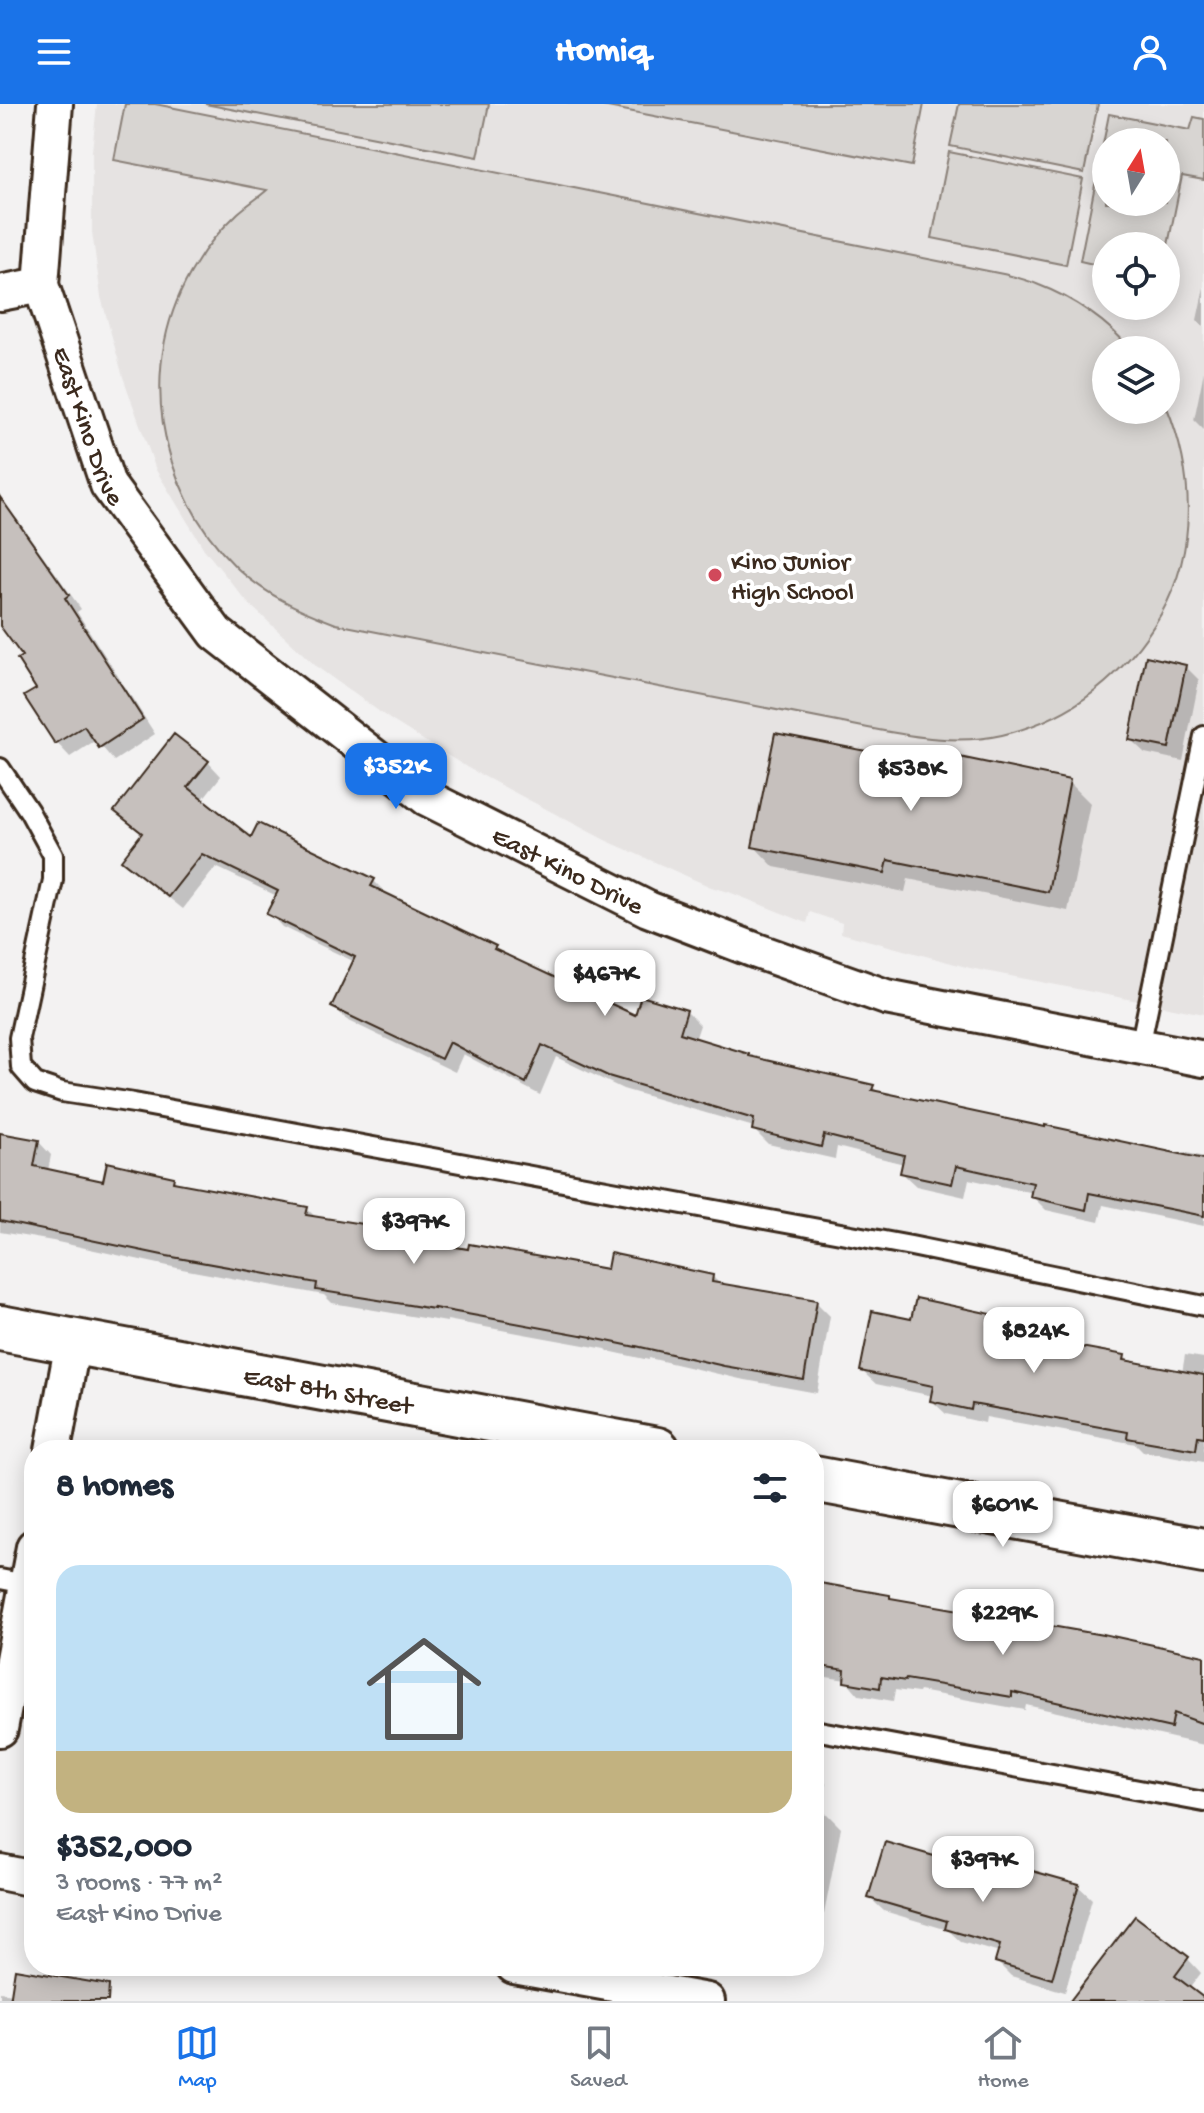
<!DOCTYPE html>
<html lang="en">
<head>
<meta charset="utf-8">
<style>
	:root { --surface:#fff; --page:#f6f6f7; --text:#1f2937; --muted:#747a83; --line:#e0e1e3; --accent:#1a73e8 }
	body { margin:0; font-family:"Gochi Hand",sans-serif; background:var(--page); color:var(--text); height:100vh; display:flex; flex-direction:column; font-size:30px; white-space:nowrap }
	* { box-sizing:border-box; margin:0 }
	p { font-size:26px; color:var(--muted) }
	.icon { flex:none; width:44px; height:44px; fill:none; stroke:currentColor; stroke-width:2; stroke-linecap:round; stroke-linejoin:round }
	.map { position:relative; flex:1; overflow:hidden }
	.sheet { position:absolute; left:24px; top:1336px; width:800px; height:536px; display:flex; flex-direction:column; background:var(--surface); border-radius:32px; box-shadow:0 4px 20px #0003 }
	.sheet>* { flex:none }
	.needle { width:52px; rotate:11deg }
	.controls { position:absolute; left:1092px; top:24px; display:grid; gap:16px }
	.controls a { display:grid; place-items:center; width:88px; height:88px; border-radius:50%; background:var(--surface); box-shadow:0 4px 20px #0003; font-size:40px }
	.price { position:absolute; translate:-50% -68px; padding:0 18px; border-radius:16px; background:#fff; color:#222; font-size:26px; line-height:52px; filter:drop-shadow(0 2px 4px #0008) }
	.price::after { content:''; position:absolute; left:50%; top:48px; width:24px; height:18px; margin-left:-12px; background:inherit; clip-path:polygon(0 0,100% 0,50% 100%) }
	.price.active { background:var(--accent); color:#fff }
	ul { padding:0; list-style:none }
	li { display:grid; align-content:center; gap:16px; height:424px; padding:0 32px }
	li+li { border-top:2px solid var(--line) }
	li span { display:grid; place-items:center; height:248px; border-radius:24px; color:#555 }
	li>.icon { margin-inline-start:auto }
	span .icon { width:144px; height:144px; fill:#fffc; stroke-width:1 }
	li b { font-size:34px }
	h2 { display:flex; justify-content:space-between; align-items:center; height:96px; padding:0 32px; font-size:34px }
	header { display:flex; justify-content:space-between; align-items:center; height:104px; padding:0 32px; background:var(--accent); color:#fff; font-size:36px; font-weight:800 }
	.menu { display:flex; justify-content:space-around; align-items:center; height:112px; border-top:2px solid var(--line); background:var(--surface); font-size:22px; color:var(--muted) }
	.menu a { display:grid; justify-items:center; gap:4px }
	.menu .active { color:var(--accent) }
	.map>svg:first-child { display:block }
	.built { fill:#e6e3e2; fill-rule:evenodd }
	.green { fill:#d8d5d2; stroke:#8a8078; stroke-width:2; fill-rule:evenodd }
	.shadow { fill:#0003 }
	.building { fill:#c6c0bd; stroke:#3b2a1e; stroke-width:2 }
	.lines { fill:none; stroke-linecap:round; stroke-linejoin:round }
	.service-casing { stroke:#3b2a1e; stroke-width:24 }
	.minor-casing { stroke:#3b2a1e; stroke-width:40 }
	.tertiary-casing { stroke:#3b2a1e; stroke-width:50 }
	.service { stroke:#fff; stroke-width:18 }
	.minor { stroke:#fff; stroke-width:34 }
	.tertiary { stroke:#fff; stroke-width:44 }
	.poi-dot { fill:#d1495b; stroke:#fff; stroke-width:3 }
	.labels { text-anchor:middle; stroke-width:8; stroke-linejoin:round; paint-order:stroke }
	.street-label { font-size:26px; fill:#3b2a1e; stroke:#fff }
	.poi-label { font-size:26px; fill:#3b2a1e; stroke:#fff; text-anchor:start }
</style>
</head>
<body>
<header><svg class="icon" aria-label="menu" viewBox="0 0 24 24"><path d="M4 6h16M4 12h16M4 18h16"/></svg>Homiq<svg class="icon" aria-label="person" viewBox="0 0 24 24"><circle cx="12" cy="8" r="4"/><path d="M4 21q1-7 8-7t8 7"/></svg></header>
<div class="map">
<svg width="1204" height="1897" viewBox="0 0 1204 1897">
	<rect width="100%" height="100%" fill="#f3f2f2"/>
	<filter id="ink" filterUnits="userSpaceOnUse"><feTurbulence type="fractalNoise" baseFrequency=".0125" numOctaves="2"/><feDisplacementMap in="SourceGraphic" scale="16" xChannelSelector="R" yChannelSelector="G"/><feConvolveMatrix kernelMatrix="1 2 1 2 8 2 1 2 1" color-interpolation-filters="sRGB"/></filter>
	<g filter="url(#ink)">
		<!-- built -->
		<path class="built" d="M97,0h1107v910l-234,-46 -129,-35 1,-10 -32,-11 -3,11 -78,-31 -18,-5 -106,-47 -137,-72 -77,-48 -74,-53 -70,-65 -43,-53 -48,-79 -33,-93 -22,-80 -9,-65v-81zM1106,38h60v60h-60zM1106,142h60v60h-60zM1106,246h60v60h-60z"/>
		<!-- green -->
		<g class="green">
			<path d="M125,0h30l848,170c12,3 25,6 36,11 34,13 70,37 92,65h-25v60h60v-5c28,68 32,143 -5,209 -36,62 -89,104 -159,121 -49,11 -96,0 -144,-9 -35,-7 -71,-14 -107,-21 -138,-27 -277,-54 -415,-81 -37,-14 -72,-30 -100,-57 -80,-79 -102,-206 -40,-303 11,-19 26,-36 42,-51 9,-8 20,-15 29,-23l-153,-30z"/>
			<path d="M205,0h284l-11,53z"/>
			<path d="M592,0h332l-12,62z"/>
			<path d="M959,0h139l-14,69 -134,-27z"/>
			<path d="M1109,10l81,16 4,-13 10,2v61l-22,-4 -16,79v-9h-60v21l-26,-6zM1106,38h60v60h-60z"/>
			<path d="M949,48l134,27 -17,86 -134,-27z"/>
		</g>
		<!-- shadow -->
		<g class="shadow">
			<path d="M1204,183v40l-7,-7z"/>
			<path d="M1204,267v59l-10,-10z"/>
			<path d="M4,401l13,14 64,90 -4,3 78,122 -41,27 -18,-21 -26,17 -13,-14 -18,-54 -14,-32 -25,-35v-114z"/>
			<path d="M1185,562l14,14 -16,81 -38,-8 -14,-13z"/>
			<path d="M208,658l13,14 -19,24 50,40 122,41 13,13 108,54 6,6 135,64 50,-7 14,14 -5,15 57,19 121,28 7,7 302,62 1,-4 21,5v69l-101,-21 -4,17 -53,-12 -14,-14 1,-3 -64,-14 -4,18 -49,-11 -14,-13 2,-9 -67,-17 -2,12 -67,-15 -14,-14v-3l-131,-38 -67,-32 -16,38 -77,-41 -8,18 -108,-52 -14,-14 22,-44 -73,-35 -13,-14 8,-17 -61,-29 -33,42 -45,-36 5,-38 -27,-24z"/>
			<path d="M939,663l130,15 21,21 -22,108 -160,-32 -3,13 -131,-25 -20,-21z"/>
			<path d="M0,1031l38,6 13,14 -3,16 57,13 68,-5 7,6 127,24 10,9 51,9 9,9 231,36 104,4 10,10 94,16 14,14 -13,77 -77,-14 -91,-21v2l-41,-9 -2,-2 -159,-29v2l-115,-19 -8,-8 -142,-26 -129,-28 -53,-9z"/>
			<path d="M990,1212l14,14 -1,5 121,21 7,8 51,9 3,-18 19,3v104l-61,-11 -7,-7 -150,-27 -1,6 -39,-9 -14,-13 1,-5 -57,-12 -14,-13 50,-50z"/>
			<path d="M135,1342l18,4h-19z"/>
			<path d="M814,1480l75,13 5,4 310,62v82l-178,-40 -1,5 -106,-19 -1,2 -23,-3 -2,11 -34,-6 -13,-15 -32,-5z"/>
			<path d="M814,1668l12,11 -6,30 7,1 14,14 -17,86 -10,-2z"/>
			<path d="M991,1771l87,11 14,13 -27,93 -54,-16 -14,-14 3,-9 -39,-11 -13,-12 -64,-19 -14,-13z"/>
			<path d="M1136,1815l52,40 13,14 -12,16 15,12h-117z"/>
			<path d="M0,1888l13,2 63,7h-76z"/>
		</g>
		<!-- building -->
		<g class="building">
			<path d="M0,393l69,98 -4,3 78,121 -44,29 -15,-22 -29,18 -31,-48 12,-7 -19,-30 5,-3 -22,-30z"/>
			<path d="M1146,552l40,9 -17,83 -40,-8z"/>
			<path d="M775,629l162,32 3,-12 130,27 -22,112 -160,-32 -3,13 -133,-26z"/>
			<path d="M174,630l35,27 -21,26 63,50 7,-14 117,56 -4,7 125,60 -2,3 141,66 6,-19 46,14 -7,23 69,21v2l125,29 -2,5 173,37v-2l159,34v57l-115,-23 -3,17 -56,-13 3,-14 -77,-17 -4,18 -52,-11 4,-18 -80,-20 -3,12 -69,-17 2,-11 -146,-43 -66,-31 -16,38 -77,-41 -8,17 -110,-52 24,-50 -89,-43 12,-23 -76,-37 -34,43 -47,-37 21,-27 -28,-22z"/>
			<path d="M0,1029l39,7 -5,26 69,15 4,-19 67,15 -1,5 135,25 -2,8 63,10 -2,7 101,17 1,-5 138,25 3,-16 103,22 -1,7 105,18 -13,80 -80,-14 -88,-20v1l-44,-9v-1l-158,-29v1l-118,-19 1,-7 -150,-27 -167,-35z"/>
			<path d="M916,1194l75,16 -3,16 137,25 -1,5 80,15v62l-6,-1 -2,14 -69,-12 1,-6 -156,-28 -1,6 -41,-9 3,-15 -73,-15 12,-60 39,8z"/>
			<path d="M814,1478l76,13v3l213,37v-1l101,22v68l-30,-11 -3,15 -159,-36v5l-106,-18 -1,2 -24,-4 -1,11 -36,-6 1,-12 -31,-5z"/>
			<path d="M885,1738l105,30 3,-12 86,24 -27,95 -57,-17 5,-17 -55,-16 2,-8 -79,-23z"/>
			<path d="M1135,1812l54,41 -14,19 29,22v3h-134z"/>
			<path d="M15,1865l94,16 -1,16h-98z"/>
		</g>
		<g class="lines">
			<!-- service casing -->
			<g class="service-casing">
				<g id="service">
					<path d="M0,664l29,43 24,44v25l-34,158 2,29 14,16 27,9 72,11 777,143 293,60"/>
					<path d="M1140,943l64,-311"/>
					<path d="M0,1475l31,6"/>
					<path d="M814,1626l390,72"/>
				</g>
			</g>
			<!-- minor casing -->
			<g class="minor-casing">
				<g id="minor">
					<path id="s1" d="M55,0l-14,181 67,200 108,148 211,165 221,111 109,42 129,46 318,62"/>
					<path d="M0,189l41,-8"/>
					<path d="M53,1346l20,-108"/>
					<path d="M0,1625l34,-182"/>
					<path d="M0,1768l34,7"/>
					<path d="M514,1862l193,35"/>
				</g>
			</g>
			<!-- tertiary casing -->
			<g class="tertiary-casing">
				<g id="tertiary">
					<path id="s2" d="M0,1224l657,122"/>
					<path d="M814,1375l390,72"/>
				</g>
			</g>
			<!-- service -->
			<use href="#service" class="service"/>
			<!-- minor -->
			<use href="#minor" class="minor"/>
			<!-- tertiary -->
			<use href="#tertiary" class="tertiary"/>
		</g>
	</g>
	<!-- markers -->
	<circle class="poi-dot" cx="715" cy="471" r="8"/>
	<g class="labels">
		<!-- street labels -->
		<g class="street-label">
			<text dy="9" stroke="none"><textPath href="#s1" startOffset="330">East Kino Drive</textPath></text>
			<text dy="9" stroke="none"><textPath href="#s1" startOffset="1002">East Kino Drive</textPath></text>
			<text dy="9" stroke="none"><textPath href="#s2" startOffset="334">East 8th Street</textPath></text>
		</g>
		<!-- poi labels -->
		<g class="poi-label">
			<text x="731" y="465">Kino Junior<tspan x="731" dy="30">High School</tspan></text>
		</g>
	</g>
</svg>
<div class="controls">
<a><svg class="needle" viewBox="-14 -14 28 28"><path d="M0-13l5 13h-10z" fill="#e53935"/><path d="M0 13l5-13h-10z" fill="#747a83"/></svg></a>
<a><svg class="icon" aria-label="locate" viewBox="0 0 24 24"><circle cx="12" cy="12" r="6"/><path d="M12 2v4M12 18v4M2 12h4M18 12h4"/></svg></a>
<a><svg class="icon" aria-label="layers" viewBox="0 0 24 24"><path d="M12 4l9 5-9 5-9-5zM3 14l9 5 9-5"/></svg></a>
</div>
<b class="price active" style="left:396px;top:707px">$352K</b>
<b class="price" style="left:911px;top:709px">$538K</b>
<b class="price" style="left:605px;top:914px">$467K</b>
<b class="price" style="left:414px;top:1162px">$397K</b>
<b class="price" style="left:1034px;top:1271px">$824K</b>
<b class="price" style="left:1003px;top:1445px">$601K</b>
<b class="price" style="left:1003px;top:1553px">$229K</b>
<b class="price" style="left:983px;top:1800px">$397K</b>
<section class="sheet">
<h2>8 homes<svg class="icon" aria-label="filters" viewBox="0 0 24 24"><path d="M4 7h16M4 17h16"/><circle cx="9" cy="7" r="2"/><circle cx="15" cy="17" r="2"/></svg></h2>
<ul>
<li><span style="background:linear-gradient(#bfe0f5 75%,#c2b280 0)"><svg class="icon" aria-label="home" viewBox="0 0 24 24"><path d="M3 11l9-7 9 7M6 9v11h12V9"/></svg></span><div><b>$352,000</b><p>3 rooms · 77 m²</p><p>East Kino Drive</p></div></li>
</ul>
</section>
</div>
<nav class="menu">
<a class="active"><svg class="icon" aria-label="map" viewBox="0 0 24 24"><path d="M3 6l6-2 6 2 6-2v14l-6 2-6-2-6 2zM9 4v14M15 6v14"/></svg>Map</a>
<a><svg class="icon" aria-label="saved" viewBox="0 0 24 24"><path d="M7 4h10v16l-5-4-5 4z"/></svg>Saved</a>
<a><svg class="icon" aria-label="home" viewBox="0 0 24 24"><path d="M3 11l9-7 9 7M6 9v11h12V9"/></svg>Home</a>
</nav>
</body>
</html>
